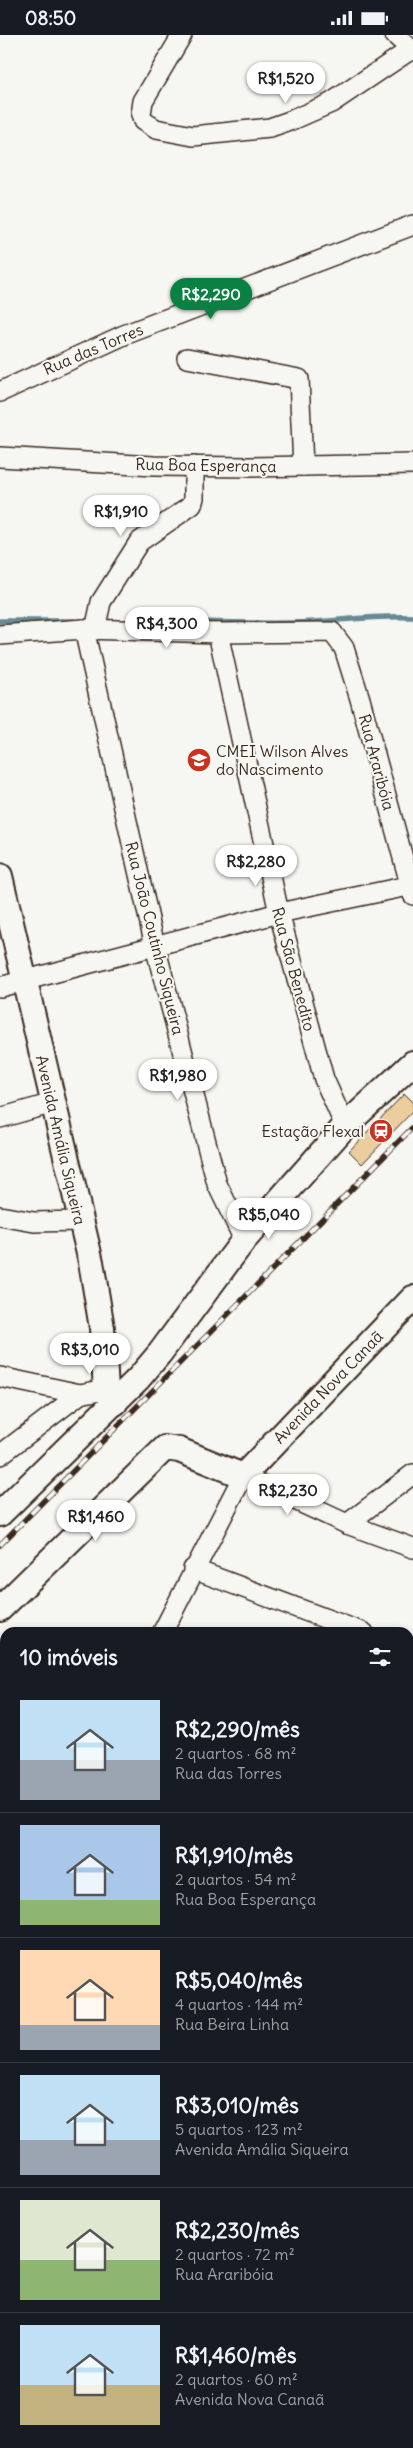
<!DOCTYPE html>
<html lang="pt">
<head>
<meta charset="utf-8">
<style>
	:root { --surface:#171b24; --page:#20242c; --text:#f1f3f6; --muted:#9ea1a6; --line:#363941; --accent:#0b8043 }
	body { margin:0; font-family:Delius,sans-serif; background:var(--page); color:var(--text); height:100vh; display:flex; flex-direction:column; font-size:19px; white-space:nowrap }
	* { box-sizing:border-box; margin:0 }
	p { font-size:16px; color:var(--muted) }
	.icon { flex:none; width:28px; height:28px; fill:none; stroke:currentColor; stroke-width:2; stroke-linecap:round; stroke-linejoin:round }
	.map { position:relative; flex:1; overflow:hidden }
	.panel { position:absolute; left:0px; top:1592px; width:414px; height:821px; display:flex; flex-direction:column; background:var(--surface); border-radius:15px 15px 0 0; box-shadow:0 2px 8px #0003 }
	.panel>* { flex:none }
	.price { position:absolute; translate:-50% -42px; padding:0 11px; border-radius:18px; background:#fff; color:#222; font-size:16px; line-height:32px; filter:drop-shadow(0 1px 2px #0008) }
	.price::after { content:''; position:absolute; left:50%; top:30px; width:15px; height:11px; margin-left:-8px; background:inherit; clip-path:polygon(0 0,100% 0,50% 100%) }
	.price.current { background:var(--accent); color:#fff }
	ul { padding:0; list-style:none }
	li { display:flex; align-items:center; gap:15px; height:125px; padding:0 20px }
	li+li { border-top:1px solid var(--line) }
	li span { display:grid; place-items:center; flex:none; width:140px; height:100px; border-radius:0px; color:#555 }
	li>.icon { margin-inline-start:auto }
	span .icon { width:60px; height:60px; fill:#fffc; stroke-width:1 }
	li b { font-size:21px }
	h2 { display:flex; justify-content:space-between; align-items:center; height:60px; padding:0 20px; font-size:21px }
	.status { display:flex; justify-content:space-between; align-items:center; height:35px; padding:0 25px; background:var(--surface); direction:ltr }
	.status svg { height:14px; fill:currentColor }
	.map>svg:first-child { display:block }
	.green { fill:#b3e1a0; stroke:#77865f }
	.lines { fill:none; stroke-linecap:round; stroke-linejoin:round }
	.stream { stroke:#668994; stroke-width:5.5 }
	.building { fill:#ebcd9e; stroke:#3b2a1e }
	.minor-casing { stroke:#3b2a1e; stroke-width:22 }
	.tertiary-casing { stroke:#3b2a1e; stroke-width:28 }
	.minor { stroke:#f6f6f2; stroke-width:19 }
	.tertiary { stroke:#f6f6f2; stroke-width:24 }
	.rail-casing { stroke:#3b2a1e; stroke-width:5.5 }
	.rail { stroke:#f6f6f2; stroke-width:4; stroke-dasharray:11; stroke-linecap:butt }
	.labels { text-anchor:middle; stroke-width:4; stroke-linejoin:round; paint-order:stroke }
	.street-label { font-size:16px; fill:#3b2a1e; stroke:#f6f6f2 }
	.poi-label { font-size:16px; fill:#3b2a1e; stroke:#f6f6f2; text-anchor:start }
</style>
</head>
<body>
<div class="status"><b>08:50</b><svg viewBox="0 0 49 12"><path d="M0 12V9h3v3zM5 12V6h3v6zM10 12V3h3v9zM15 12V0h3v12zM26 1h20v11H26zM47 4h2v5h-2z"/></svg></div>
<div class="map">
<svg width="413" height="2413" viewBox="0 0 413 2413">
	<rect width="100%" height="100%" fill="#f6f6f2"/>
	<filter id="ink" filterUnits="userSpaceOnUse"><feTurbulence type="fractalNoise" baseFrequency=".02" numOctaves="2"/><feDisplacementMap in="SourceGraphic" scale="10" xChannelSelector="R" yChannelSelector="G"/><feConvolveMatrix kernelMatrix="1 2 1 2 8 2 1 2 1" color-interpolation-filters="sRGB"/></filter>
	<g filter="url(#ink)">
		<!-- green -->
		<path class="green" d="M0,1920l5,3v486h404v-74l4,4v74h-413z"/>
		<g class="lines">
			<!-- stream -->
			<g class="stream">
				<path d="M0,586h73"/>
				<path d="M131,586c53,0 107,3 160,2 41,-1 81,-8 122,-6"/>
			</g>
		</g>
		<!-- building -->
		<path class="building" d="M404,1059l9,9v8l-51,53 -13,-13z"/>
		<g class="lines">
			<!-- minor casing -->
			<g class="minor-casing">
				<g id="minor">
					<path d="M182,0l-39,66 -2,14 2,6 13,8 37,7 77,-8 20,-7 41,-18 79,-53"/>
					<path d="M395,0l18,16"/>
					<path d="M187,323l112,21 4,87"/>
					<path d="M0,357l124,-57 289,-110"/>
					<path d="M0,422l154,9 97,1 162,-3"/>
					<path d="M84,594l71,317 62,238 27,56"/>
					<path d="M95,595l6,-28 38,-60 53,-37 2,-7v-32"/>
					<path d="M218,598l61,280 45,166 21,47"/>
					<path d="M0,600l84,-6 134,4 114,-1 12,16 16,51 53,196"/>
					<path d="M0,952l279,-74 134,-28"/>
					<path d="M0,1083l53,-15"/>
					<path d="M0,1181l34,6 46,-1"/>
					<path d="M0,1342l80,17 26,-5"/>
					<path d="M0,1420l80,-61"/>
					<path d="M347,1489l66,-50"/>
					<path d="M193,1534l171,64"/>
					<path d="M162,1598l81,-157 104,48 66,24"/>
					<path d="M409,1615l4,2"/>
					<path d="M409,1748l4,1"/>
					<path d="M409,1904l4,2"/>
					<path d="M409,2019l4,3"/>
					<path d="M409,2075h4"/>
					<path d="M409,2254h4"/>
				</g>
			</g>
			<!-- tertiary casing -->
			<g class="tertiary-casing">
				<g id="tertiary">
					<path d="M0,841l91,386 11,66 4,61 9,14"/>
					<path d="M0,1479l138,-135 22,-26 84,-113 101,-114 68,-63"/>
					<path d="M0,1574l165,-161 14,2 64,26 170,-178"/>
				</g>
			</g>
			<!-- minor -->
			<use href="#minor" class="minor"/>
			<!-- tertiary -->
			<use href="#tertiary" class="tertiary"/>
			<!-- rail casing -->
			<g class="rail-casing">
				<path id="rail" d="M0,1510l413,-418"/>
			</g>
			<!-- rail -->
			<use href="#rail" class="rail"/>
		</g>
	</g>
	<!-- icons -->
	<defs>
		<g id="school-disc" transform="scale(1.25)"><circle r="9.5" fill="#c8321e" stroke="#f6f6f2"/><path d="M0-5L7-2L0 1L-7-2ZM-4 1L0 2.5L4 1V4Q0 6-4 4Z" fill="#fff"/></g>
		<g id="station-disc" transform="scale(1.25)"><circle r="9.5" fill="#c8321e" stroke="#f6f6f2"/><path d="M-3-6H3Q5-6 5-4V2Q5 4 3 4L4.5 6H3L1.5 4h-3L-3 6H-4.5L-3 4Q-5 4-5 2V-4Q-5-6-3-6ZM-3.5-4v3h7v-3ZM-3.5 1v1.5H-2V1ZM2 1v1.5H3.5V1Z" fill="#fff"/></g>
	</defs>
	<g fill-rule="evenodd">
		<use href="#school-disc" x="199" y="725"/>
		<use href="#station-disc" x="381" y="1096"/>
	</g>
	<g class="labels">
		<!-- street labels -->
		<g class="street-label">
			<text transform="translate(93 314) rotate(-23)" y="6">Rua das Torres</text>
			<text transform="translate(206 430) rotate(1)" y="6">Rua Boa Esperança</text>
			<text transform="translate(377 727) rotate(75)" y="6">Rua Araribóia</text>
			<text transform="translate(155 903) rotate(76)" y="6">Rua João Coutinho Siqueira</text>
			<text transform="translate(294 934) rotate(75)" y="6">Rua São Benedito</text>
			<text transform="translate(61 1105) rotate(77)" y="6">Avenida Amália Siqueira</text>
			<text transform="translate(328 1352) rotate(-46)" y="6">Avenida Nova Canaã</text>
		</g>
		<!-- poi labels -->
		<g class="poi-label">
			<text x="216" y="722">CMEI Wilson Alves<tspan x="216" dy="18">do Nascimento</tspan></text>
			<text x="364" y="1102" text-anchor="end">Estação Flexal</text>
		</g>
	</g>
</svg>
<b class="price" style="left:286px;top:69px">R$1,520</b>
<b class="price current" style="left:211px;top:285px">R$2,290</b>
<b class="price" style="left:121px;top:502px">R$1,910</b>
<b class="price" style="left:167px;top:614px">R$4,300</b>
<b class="price" style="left:256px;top:852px">R$2,280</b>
<b class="price" style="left:178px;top:1066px">R$1,980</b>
<b class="price" style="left:269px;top:1205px">R$5,040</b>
<b class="price" style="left:90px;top:1340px">R$3,010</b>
<b class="price" style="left:288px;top:1481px">R$2,230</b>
<b class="price" style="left:96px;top:1507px">R$1,460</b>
<section class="panel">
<h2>10 imóveis<svg class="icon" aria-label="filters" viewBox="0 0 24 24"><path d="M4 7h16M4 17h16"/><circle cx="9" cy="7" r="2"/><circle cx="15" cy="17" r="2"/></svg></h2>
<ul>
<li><span style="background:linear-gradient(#bfe0f5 60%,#9aa5b1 0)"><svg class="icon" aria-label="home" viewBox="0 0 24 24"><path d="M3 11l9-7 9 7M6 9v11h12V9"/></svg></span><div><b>R$2,290/mês</b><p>2 quartos · 68 m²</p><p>Rua das Torres</p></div></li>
<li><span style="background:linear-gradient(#a9c7e8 75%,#8fb573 0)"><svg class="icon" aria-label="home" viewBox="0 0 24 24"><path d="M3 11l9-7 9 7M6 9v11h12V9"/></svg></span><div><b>R$1,910/mês</b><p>2 quartos · 54 m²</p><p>Rua Boa Esperança</p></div></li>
<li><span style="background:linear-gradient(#ffd9b3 75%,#9aa5b1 0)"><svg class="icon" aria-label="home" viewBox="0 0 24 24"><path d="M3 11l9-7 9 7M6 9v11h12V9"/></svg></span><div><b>R$5,040/mês</b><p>4 quartos · 144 m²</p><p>Rua Beira Linha</p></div></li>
<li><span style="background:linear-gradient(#bfe0f5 65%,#9aa5b1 0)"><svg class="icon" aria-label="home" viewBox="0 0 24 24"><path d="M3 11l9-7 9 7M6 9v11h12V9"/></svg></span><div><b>R$3,010/mês</b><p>5 quartos · 123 m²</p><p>Avenida Amália Siqueira</p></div></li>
<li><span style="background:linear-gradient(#dfe7d0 60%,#8fb573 0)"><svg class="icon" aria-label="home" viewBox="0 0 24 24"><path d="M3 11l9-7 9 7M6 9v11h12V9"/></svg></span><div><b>R$2,230/mês</b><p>2 quartos · 72 m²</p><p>Rua Araribóia</p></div></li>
<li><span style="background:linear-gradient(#bfe0f5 60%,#c2b280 0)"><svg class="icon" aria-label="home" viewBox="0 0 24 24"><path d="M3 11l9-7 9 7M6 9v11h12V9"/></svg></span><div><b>R$1,460/mês</b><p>2 quartos · 60 m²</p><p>Avenida Nova Canaã</p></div></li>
</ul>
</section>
</div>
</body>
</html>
